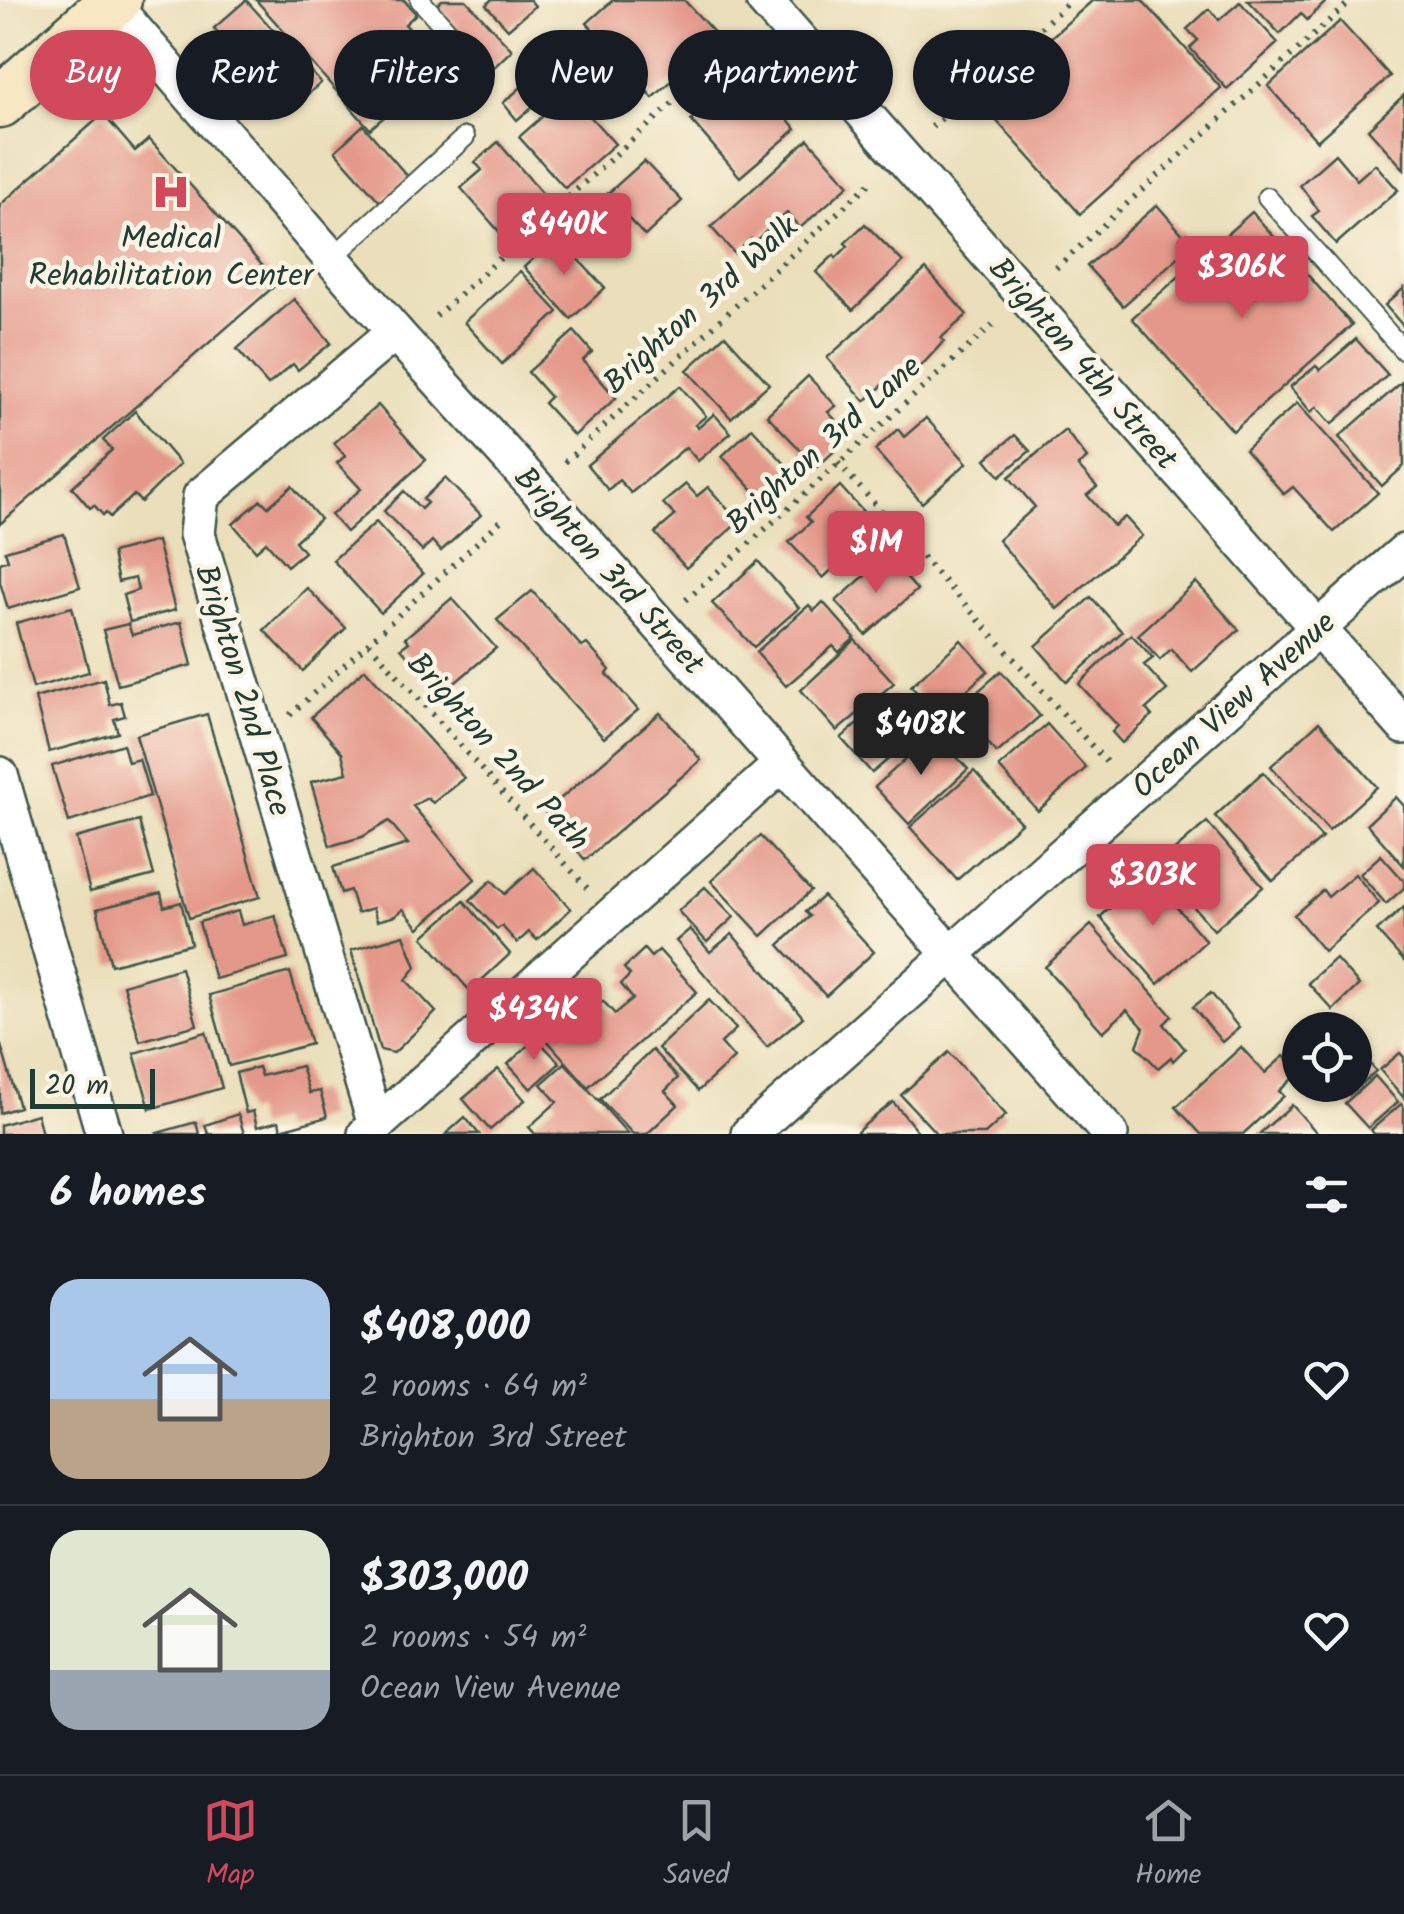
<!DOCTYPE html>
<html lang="en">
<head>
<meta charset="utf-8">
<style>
	:root { --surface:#171b24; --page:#20242c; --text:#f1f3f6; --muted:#9ea1a6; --line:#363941; --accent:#d1495b }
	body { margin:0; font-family:Kalam,sans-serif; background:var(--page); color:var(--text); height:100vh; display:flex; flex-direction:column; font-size:38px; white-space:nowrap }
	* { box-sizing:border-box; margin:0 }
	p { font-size:32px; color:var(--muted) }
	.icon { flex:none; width:55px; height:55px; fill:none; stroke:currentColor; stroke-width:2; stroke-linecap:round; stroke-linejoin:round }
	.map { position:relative; height:1134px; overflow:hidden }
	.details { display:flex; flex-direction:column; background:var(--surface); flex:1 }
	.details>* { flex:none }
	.banner { position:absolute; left:30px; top:30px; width:1345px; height:90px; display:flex; gap:20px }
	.controls { position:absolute; left:1282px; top:1012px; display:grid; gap:20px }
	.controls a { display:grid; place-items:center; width:90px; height:90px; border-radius:50%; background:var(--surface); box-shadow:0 2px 8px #0004; font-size:50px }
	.scale { position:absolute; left:30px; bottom:25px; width:125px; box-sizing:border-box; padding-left:10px; border:5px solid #1f3d34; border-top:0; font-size:28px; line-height:35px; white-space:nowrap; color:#1f3d34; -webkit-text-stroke:8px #fcf5e5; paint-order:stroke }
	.price { position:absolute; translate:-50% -85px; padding:0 22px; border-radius:10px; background:var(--accent); color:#fff; font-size:32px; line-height:65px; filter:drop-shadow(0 2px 5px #0008) }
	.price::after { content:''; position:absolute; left:50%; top:60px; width:30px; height:22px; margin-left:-15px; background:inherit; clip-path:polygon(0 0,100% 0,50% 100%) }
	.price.on { background:#222; color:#fff }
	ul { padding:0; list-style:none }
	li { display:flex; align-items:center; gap:30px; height:250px; padding:0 50px }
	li+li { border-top:2px solid var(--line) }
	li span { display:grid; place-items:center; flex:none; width:280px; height:200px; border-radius:30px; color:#555 }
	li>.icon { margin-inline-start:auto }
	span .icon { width:120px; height:120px; fill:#fffc; stroke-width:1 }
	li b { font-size:42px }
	h2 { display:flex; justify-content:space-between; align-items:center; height:120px; padding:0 50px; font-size:42px }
	.chip { padding:0 35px; border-radius:45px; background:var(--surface); box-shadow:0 2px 8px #0004; font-size:35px; line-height:90px }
	.chip.on { background:var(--accent); color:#fff }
	.tabs { display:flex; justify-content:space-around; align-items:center; height:140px; border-top:2px solid var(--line); background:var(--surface); font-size:28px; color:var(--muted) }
	.tabs a { display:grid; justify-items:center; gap:5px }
	.tabs .on { color:var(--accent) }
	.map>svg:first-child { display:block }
	.building { fill:#e49889 }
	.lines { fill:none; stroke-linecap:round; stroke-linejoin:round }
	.lane-casing { stroke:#3d5548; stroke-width:22 }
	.street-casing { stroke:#3d5548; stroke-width:40 }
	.secondary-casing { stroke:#3d5548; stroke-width:55 }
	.path { stroke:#3d5548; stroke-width:6; stroke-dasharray:2.5 8; stroke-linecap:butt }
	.lane { stroke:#fff; stroke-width:18 }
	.street { stroke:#fff; stroke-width:35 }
	.secondary { stroke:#f7e8c3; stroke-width:50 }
	.labels { text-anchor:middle; stroke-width:9; stroke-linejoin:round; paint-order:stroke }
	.poi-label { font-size:32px; fill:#1f3d34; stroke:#fcf5e5 }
	.street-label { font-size:32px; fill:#1f3d34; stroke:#fcf5e5 }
</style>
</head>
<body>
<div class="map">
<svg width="1404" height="1134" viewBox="0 0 1404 1134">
	<rect width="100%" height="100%" fill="#fcf5e5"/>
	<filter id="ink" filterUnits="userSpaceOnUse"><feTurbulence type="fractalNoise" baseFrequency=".01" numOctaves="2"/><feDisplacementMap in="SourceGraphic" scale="20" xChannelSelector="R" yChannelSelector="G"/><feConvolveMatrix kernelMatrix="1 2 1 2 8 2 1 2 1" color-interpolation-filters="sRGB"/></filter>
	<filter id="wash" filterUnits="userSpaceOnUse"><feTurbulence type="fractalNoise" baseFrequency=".0048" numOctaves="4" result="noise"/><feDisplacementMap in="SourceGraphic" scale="40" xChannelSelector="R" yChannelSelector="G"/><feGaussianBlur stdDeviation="2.25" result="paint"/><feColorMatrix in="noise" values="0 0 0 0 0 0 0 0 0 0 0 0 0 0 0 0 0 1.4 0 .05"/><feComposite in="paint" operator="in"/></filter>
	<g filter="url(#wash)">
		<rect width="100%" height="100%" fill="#eadfba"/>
		<g id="blocks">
			<!-- building -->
			<g class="building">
				<path d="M246,0l75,83 -27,23 -17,-19 -7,5 -56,-64z"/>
				<path d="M256,0h148l12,14 -11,10 37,43 -72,62z"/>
				<path d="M442,0h24l46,50 -18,17 -57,-62z"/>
				<path d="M491,0h39l5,6 -27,23 -22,-24z"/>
				<path d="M613,0h71l35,38 -66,60 -66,-75z"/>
				<path d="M1093,0h49l79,88 -141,126 -101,-113z"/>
				<path d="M1248,0h80l-21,20 -6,-7 -21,21z"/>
				<path d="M1240,2l38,41 -51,46 -37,-41 8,-8 -11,-11 22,-20 10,11z"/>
				<path d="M1340,21l50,55 -73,65 -49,-55z"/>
				<path d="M535,75l14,17 -32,28 -14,-17z"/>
				<path d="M756,82l40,47 -56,48 -49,-57 20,-18 10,11z"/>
				<path d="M569,93l46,51 -50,44 -46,-51z"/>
				<path d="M1404,95v74l-36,-40z"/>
				<path d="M103,114l32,37 14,-12 129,144 -278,241v-319z"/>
				<path d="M363,125l46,53 -28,25 -46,-52z"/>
				<path d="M808,139l41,46 -49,43 -13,-15 -33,29 -3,-3 -16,15 -24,-27z"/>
				<path d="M498,142l49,57 -43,38 -43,-49 21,-18 -7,-8z"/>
				<path d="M1335,154l22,26 18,-16 23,26 -62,54 -24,-28 7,-5 -19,-26z"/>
				<path d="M644,161l38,40 -37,35 -39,-41z"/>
				<path d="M1157,205l35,40 -69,61 -36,-40z"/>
				<path d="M1252,212l100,113 -119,106 -101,-113z"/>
				<path d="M865,224l38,38 -50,48 -37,-38 18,-17 2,3 12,-12 -3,-3z"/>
				<path d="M557,237l48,51 -34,31 -47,-52z"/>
				<path d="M926,269l41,46 -26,23 3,3 -23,25 -27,19 -4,-6 -25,22 -38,-43z"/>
				<path d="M520,271l38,41 -56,52 -38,-42z"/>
				<path d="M1404,288v39l-19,-22z"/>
				<path d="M294,299l37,44 -33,27 -5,-6 -25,21 -31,-36z"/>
				<path d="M574,331l18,21 -9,8 33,38 -42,38 -30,-33 6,-6 -22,-25z"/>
				<path d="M725,335l44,49 -38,34 -44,-48z"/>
				<path d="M1356,339l32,36 -56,49 -15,-17 -6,5 -21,-25 26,-21 4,4z"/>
				<path d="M808,376l28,30 -8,6 23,24 -34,31 -50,-52z"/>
				<path d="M1402,382l2,84 -22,20 -43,-49z"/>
				<path d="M680,386l26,30 -11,9 3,3 16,-14 17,19 -33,28 -12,-14 -55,46 -12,-13 -11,10 -21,-25z"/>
				<path d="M1297,403l81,90 -44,39 -41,-45 -9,7 -39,-44z"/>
				<path d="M378,405l48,55 -80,72 -15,-17 30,-26 -24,-26 8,-7 -11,-13z"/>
				<path d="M135,411l45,53 -39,38 -7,-7 -24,22 -4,-4 -3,2 -9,-10 -4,3 -18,-21 40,-37 -9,-10z"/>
				<path d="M926,418l41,45 -45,40 -47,-53 23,-21 6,8z"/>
				<path d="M752,428l46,50 -30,28 -46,-50z"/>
				<path d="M1065,430l22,28 -9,8 19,21 -10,8 27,31 11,-9 17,19 -85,73 -59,-69 37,-33 -26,-30z"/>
				<path d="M1015,435l15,16 -30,25 -14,-17z"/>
				<path d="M445,478l36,37 -40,36 -9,-10 -10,10 -38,-40 20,-20 17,18 6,-6 -4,-4z"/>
				<path d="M686,484l11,12 11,-9 31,35 -53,46 -31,-35 20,-17 -12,-13z"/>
				<path d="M292,486l28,33 -25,22 9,11 -17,14 -21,-24 -10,9 -23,-27 28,-24 7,7z"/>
				<path d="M840,486l44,49 -16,14 -6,-7 -39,36 -34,-36 22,-20 -5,-5z"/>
				<path d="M376,522l47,52 -42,39 -48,-53z"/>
				<path d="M64,534l16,53 -72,22 -8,-27v-19l8,-3 -3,-9z"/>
				<path d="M157,541l18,69 -45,12 -7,-27 15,-5 -3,-12 -17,4 -6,-29z"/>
				<path d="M887,556l30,34 -51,45 -30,-34z"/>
				<path d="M758,561l41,47 -45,39 -42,-44z"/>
				<path d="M1196,582l43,48 -47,42 -21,-23 -11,11 -22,-25z"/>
				<path d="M307,588l39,40 -43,43 -39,-41z"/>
				<path d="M532,591l50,56 5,-3 23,26 -3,4 31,36 -34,28 -107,-118z"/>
				<path d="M1091,597l31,35 -55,50 -31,-36z"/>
				<path d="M452,598l44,50 -46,39 -19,-21 -8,7 -22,-25 8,-6 -4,-4z"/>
				<path d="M823,602l32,36 -16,14 -6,-6 -47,40 -30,-34 53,-47 5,6z"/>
				<path d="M72,607l17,65 -56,16 -17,-65z"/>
				<path d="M181,622l11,43 -74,20 -15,-55 25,-6 4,11z"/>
				<path d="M1131,634l22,24 -9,7 23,25 -21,19 6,7 -30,27 -10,-11 6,-6 -39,-42z"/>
				<path d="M855,640l39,43 -57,48 -36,-41z"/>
				<path d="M961,640l27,31 -29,26 4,4 -21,19 -31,-34z"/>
				<path d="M365,669l99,109 -31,25 -6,-5 -14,8 62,73 -56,49 -16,-19 -8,7 -18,5 -4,-13 -16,5 -7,-23 -9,3 -8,-26 75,-23 -19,-23 -27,16 -32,9 -19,-64 36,-9 -5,-20 -31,-36z"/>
				<path d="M1001,671l39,45 -43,37 -39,-44z"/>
				<path d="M104,679l6,26 11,-3 4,14 -11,3 4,14 -69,19 -14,-54z"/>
				<path d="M892,694l31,36 -51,43 -31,-35z"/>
				<path d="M660,713l41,47 -116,100 -40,-48z"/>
				<path d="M207,714l53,183 -71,21 -53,-183z"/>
				<path d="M1319,722l58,65 -48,44 -58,-65z"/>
				<path d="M1047,724l39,44 -48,43 -39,-44z"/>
				<path d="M934,733l34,36 -59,55 -34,-37z"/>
				<path d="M123,744l5,18 11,-3 11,37 -81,26 -17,-56z"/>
				<path d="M974,771l47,52 -64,57 -47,-53z"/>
				<path d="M1263,772l59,66 -49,43 -58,-65z"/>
				<path d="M1396,797l8,9v60l-37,-42z"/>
				<path d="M139,821l15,54 -64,17 -14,-54z"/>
				<path d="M1207,822l56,65 -49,43 -57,-65z"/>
				<path d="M760,836l51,55 -49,45 -51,-55z"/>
				<path d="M1381,855l23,26v7l-18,16 -26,-30z"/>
				<path d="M534,868l37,41 -34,31 -8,-8 -12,11 -15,-17 -5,3 -27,-29 22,-20 13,14z"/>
				<path d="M1148,874l58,67 -48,43 -58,-67z"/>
				<path d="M1355,874l24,29 -55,48 -30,-36 29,-25 5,7z"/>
				<path d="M705,887l29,30 -27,25 -29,-31z"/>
				<path d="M161,893l3,14 17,-5 10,42 -80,21 -14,-56z"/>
				<path d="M823,896l51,56 -48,44 -47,-51 31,-29 -5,-4z"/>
				<path d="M464,901l46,53 -40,37 -47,-54z"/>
				<path d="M1404,907v54l-27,-30z"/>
				<path d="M238,911l4,14 33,-10 13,44 -73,20 -16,-57z"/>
				<path d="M1091,925l81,91 -8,8 21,25 -12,12 -2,-4 -13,11 -21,-22 7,-18 -17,-18 -24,22 -58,-65z"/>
				<path d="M690,929l20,23 22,-18 71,83 -36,30 -91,-106z"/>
				<path d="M404,935l12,32 -10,13 30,32 -42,41 -14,-3 -29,-100z"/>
				<path d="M644,949l7,8 8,-7 38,42 -109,95 -42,-48 15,-12 6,6 36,-32 12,13 18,-15 -12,-15 9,-9 -6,-7z"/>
				<path d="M1335,958l24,27 -26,25 -25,-27z"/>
				<path d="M181,968l16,57 -57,16 -17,-56z"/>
				<path d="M290,972l21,72 -82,22 -20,-71z"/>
				<path d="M1211,993l28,35 -17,14 -29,-35z"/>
				<path d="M709,1000l27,29 -15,14 13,15 -36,33 -40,-43z"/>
				<path d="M206,1032l16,56 -72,21 -16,-56z"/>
				<path d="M536,1038l24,25 -29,26 -23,-25z"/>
				<path d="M0,1042l19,65 -19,6z"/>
				<path d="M1241,1047l24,26 19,-17 15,17 -20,18 5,5 -41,38h-42l-25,-27z"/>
				<path d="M1355,1047l21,24 -27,24 -9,-10h15z"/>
				<path d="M652,1050l26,28 -13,13 13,14 -31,29h-14l-33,-35z"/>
				<path d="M949,1052l57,63 -21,19h-48l-36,-39z"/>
				<path d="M1400,1053l4,4v41l-24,-28z"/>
				<path d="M565,1063l63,71h-93l-6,-7 28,-25 -16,-18z"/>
				<path d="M301,1066l8,27 11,-2 7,26 -46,13 -2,-9 -22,6 -4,-16 -7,2 -10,-40 22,-6 3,9z"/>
				<path d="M498,1069l27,31 -35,30 -27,-31z"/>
				<path d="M1375,1076l23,26 -30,26 -23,-25z"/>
				<path d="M893,1102l27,32h-65l12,-11z"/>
				<path d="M1401,1104l3,4v26h-30l-3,-4z"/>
				<path d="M1292,1105l26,29h-59z"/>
				<path d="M37,1114l5,20h-42v-9z"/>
				<path d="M238,1114l6,20h-36l-3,-9z"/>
				<path d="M465,1117l14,17h-33z"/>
				<path d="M196,1122l3,12h-41l-1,-1z"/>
			</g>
		</g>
	</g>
	<g filter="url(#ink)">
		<use href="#blocks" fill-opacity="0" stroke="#3d5548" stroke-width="2.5"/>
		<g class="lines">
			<!-- lane casing -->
			<g class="lane-casing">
				<g id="lane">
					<path d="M420,0l26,29"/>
					<path d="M1267,197l137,154"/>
					<path d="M331,259l134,-122"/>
				</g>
			</g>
			<!-- street casing -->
			<g class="street-casing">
				<g id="street">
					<path d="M764,0l640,726"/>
					<path d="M112,4l283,328 191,210 524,592"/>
					<path d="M0,775l104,359"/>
					<path d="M376,1125l-179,-591 4,-38 194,-164"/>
					<path d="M366,1134l416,-370"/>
					<path d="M749,1134l655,-582"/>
				</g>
			</g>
			<!-- secondary casing -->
			<g class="secondary-casing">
				<path id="secondary" d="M0,102l116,-102"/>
			</g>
			<!-- path -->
			<g class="path">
				<path d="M932,127l139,-127"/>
				<path d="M1056,268l296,-268"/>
				<path d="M436,316l306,-275"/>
				<path d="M565,462l304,-278"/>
				<path d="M838,463l271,302"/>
				<path d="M686,600l307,-275"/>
				<path d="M369,643l218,245"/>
				<path d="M290,715l216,-199"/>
			</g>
			<!-- lane -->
			<use href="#lane" class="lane"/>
			<!-- street -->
			<use href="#street" class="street"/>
			<!-- secondary -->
			<use href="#secondary" class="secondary"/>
		</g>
	</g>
	<!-- icons -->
	<defs>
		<g id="hospital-bare" transform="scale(3)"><path d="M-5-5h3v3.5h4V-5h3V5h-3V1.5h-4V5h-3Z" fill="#d1495b" stroke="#fcf5e5" stroke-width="2.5" paint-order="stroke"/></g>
	</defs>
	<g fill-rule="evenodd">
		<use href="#hospital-bare" x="171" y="192"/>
	</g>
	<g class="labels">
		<!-- poi labels -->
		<g class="poi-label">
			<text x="171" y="248">Medical<tspan x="171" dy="37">Rehabilitation Center</tspan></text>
		</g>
		<!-- street labels -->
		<g class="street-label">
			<text transform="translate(700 304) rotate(-42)" y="11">Brighton 3rd Walk</text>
			<text transform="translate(1084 363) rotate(49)" y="11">Brighton 4th Street</text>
			<text transform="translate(823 444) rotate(-42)" y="11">Brighton 3rd Lane</text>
			<text transform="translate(610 570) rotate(48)" y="11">Brighton 3rd Street</text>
			<text transform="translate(244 690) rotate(73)" y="11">Brighton 2nd Place</text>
			<text transform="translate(1233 704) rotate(-42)" y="11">Ocean View Avenue</text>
			<text transform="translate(499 751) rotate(48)" y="11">Brighton 2nd Path</text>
		</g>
	</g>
</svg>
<div class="controls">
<a><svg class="icon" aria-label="locate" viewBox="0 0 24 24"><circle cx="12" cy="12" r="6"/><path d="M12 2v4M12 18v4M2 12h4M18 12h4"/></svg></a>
</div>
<div class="scale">20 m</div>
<b class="price" style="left:564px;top:278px">$440K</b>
<b class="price" style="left:1242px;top:321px">$306K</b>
<b class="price" style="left:876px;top:596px">$1M</b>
<b class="price on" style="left:921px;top:778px">$408K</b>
<b class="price" style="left:1153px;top:929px">$303K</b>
<b class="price" style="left:534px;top:1063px">$434K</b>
<div class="banner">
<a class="chip on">Buy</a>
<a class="chip">Rent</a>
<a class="chip">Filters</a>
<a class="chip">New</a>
<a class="chip">Apartment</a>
<a class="chip">House</a>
</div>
</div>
<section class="details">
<h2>6 homes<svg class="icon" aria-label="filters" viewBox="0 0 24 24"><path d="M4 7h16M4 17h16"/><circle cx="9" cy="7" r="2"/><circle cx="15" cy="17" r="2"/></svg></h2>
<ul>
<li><span style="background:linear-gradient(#a9c7e8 60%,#b9a48a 0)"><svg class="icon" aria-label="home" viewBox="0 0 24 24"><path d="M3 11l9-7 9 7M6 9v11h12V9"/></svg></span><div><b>$408,000</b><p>2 rooms · 64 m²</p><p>Brighton 3rd Street</p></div><svg class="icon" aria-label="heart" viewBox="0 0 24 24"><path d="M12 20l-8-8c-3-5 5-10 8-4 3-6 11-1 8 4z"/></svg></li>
<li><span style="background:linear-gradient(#dfe7d0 70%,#9aa5b1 0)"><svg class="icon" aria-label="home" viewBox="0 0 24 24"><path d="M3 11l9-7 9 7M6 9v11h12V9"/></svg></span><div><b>$303,000</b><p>2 rooms · 54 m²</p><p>Ocean View Avenue</p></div><svg class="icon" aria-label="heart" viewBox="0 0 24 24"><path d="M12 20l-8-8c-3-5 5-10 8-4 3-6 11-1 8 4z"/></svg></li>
</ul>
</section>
<nav class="tabs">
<a class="on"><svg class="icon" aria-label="map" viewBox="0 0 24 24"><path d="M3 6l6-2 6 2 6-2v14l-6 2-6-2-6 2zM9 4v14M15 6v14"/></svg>Map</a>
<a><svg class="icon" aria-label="saved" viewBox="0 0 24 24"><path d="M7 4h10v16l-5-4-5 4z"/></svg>Saved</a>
<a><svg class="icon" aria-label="home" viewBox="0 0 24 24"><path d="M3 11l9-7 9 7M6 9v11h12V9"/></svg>Home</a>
</nav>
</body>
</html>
